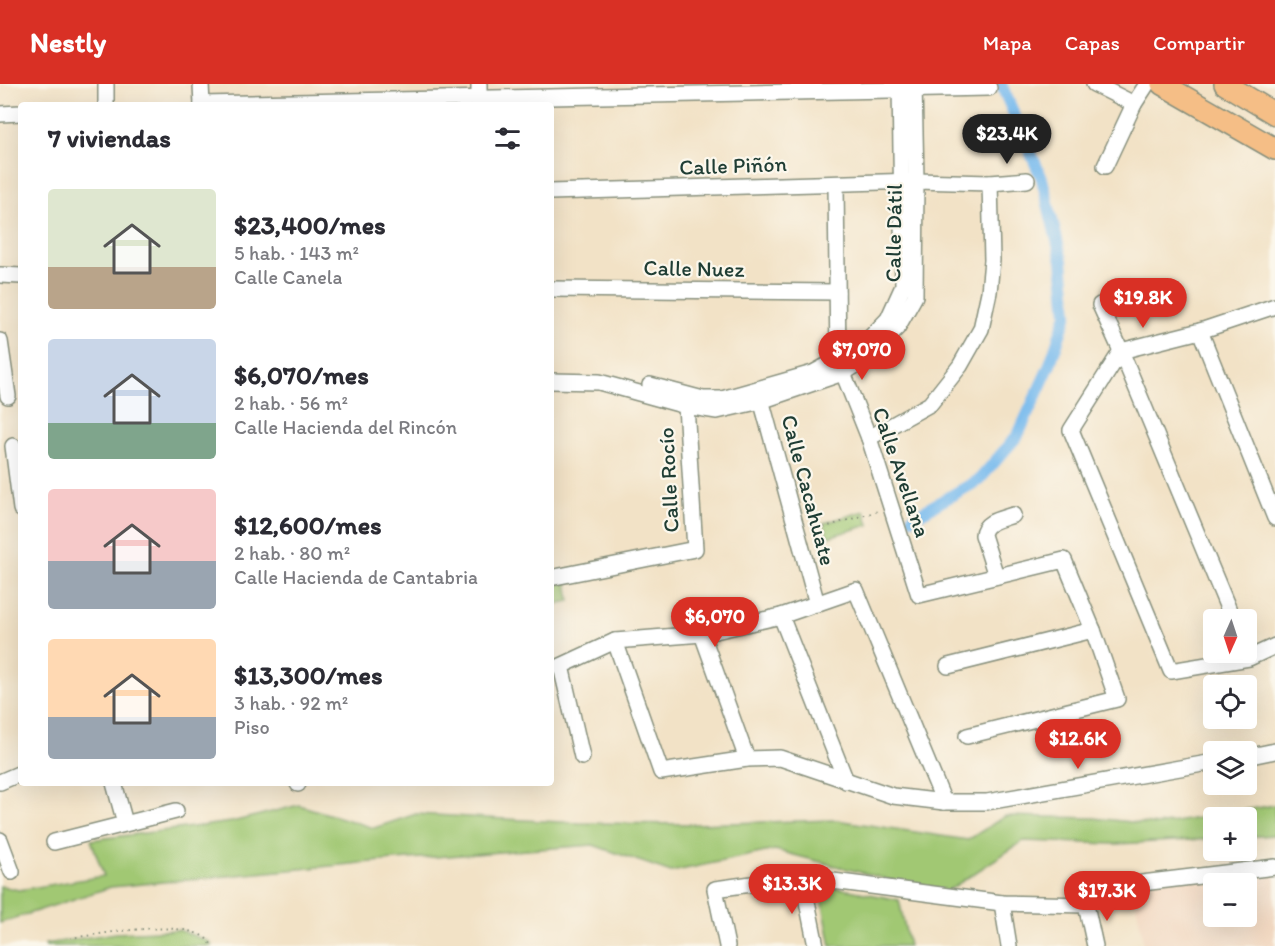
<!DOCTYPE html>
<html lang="es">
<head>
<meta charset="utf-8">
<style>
	:root { --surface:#fff; --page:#f2f2f3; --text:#2b2b33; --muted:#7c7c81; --accent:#d93025 }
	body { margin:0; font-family:Itim,sans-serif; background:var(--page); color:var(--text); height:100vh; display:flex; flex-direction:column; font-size:22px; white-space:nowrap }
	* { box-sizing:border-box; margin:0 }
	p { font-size:20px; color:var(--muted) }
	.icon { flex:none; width:33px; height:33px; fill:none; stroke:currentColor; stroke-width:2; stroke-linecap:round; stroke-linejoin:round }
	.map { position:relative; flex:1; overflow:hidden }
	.details { position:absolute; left:18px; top:18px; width:536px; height:684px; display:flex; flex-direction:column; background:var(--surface); border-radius:6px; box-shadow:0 6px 24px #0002 }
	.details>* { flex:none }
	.needle { width:39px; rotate:183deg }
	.fabs { position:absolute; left:1203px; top:525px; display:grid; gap:12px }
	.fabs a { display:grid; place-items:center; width:54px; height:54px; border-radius:6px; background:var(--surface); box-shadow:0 6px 24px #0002; font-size:30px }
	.price { position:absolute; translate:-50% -51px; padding:0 14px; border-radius:21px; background:var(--accent); color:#fff; font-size:20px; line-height:39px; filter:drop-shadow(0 2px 3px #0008) }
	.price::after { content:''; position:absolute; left:50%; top:36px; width:18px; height:14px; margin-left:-9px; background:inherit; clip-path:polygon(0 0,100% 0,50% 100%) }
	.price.active { background:#222; color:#fff }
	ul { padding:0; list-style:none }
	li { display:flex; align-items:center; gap:18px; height:150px; padding:0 30px }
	li span { display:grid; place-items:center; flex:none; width:168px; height:120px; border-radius:6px; color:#555 }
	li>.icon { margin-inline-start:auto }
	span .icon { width:72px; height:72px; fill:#fffc; stroke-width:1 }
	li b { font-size:26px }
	h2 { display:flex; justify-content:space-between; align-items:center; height:72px; padding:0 30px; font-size:26px }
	header { display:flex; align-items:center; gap:36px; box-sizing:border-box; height:84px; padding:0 30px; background:var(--accent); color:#fff }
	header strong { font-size:28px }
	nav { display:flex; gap:33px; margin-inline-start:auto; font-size:21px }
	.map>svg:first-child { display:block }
	.built { fill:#f1d5bd; fill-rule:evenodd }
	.green { fill:#a1c873; stroke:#608254; stroke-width:1.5 }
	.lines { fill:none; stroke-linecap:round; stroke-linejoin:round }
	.canal { stroke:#77baed; stroke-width:12 }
	.minor-casing { stroke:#88907d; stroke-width:18 }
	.highway-casing { stroke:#88907d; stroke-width:24 }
	.path { stroke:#88907d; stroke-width:2; stroke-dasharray:1.5 4.5; stroke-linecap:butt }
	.minor { stroke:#fff; stroke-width:15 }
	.highway { stroke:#f5be86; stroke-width:21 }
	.labels { text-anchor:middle; stroke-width:4.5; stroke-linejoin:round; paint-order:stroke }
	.street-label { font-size:22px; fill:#1f3d34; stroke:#fbf7ec }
</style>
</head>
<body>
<header>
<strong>Nestly</strong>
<nav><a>Mapa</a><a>Capas</a><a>Compartir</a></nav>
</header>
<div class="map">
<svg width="1275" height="862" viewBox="0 0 1275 862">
	<rect width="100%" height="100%" fill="#fbf7ec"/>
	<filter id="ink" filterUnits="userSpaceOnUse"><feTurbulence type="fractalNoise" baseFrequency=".0167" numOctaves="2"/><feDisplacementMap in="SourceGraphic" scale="12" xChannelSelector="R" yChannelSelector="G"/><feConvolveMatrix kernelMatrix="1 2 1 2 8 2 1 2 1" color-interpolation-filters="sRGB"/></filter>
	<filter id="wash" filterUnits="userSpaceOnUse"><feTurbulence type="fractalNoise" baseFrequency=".008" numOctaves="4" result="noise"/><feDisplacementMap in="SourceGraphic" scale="24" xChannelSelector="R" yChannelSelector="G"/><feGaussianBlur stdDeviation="1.35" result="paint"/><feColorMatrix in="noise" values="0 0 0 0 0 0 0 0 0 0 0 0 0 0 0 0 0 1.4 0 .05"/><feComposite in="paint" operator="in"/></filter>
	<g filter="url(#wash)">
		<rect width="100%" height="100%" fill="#f2e2c6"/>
		<!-- built -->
		<path class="built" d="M1275,780v82h-131l-12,-63zM1214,800h32v32h-32z"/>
		<!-- green -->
		<g class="green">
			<path d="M865,427l4,14 -41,12 -4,-14z"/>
			<path d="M567,498l3,19 -19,4v-20z"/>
			<path d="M299,721l75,23 42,-14 163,9 116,1 141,-4 132,20 37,-24 89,2 64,7 117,-20v30l-28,2 -1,-19h-32l-1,21 -97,5 -93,-3 -80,53 -168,-44 -104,22 -78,-27 -211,16 -271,26 -111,36v-37l19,4 85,-14 -13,-36 141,-18z"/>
			<path d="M819,800l80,16 10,46h-78z"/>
			<path d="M179,846l31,12 2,4h-166l-1,-2 71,-11z"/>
		</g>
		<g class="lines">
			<!-- canal -->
			<path class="canal" d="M912,434l67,-38 39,-45 31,-68 18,-53 -5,-53 -20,-82 -41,-95"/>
		</g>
	</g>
	<g filter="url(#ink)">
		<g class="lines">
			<!-- minor casing -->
			<g class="minor-casing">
				<g id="minor">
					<path d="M201,0l1,21"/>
					<path d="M479,0v21"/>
					<path d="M1094,0l40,20"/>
					<path d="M202,20l787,-16"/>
					<path d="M106,21v-21"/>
					<path d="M0,30l21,-1"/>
					<path d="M1105,82l29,-62 13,-20"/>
					<path d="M836,101l2,175 31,78 50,157 145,-35 29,70 24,69 -150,37"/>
					<path d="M550,108l366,-11 74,2 37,-3"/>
					<path d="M0,191l21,1"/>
					<path d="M550,205l287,3"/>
					<path d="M1100,221l21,46 112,269"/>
					<path d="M1275,222l-75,25 -79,20 -50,79 100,241 78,-13 26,-12"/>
					<path d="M1200,247l75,187"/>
					<path d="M0,257l8,55"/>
					<path d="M550,297l49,1 87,24 31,5 44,-10 82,-28 23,-14 31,-31 18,-32 1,-115 -2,-97"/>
					<path d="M650,301l53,14h19l91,-26 48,-26 27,-28 15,-33 -3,-202"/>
					<path d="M759,308l58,212"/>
					<path d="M869,354l61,-34 30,-38 21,-37 8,-37 3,-32 -2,-77"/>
					<path d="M13,362l8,63"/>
					<path d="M996,492l-13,-41c1,-14 19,-16 30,-20"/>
					<path d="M550,494l145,-29 -9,-143"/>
					<path d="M781,532l65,165"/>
					<path d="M702,550l45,125"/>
					<path d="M615,557l46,131 86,-13 33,-1 113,38 51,6h43l227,-40"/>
					<path d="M948,582l145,-36"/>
					<path d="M582,673l-21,-91 54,-25 87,-7 79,-18 75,-26 88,212"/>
					<path d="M1246,673l29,-6"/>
					<path d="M0,698l21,-9"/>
					<path d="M114,699l11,40"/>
					<path d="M298,699v1"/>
					<path d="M0,756l12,32"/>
					<path d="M54,758l122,-31"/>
					<path d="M802,793l14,69"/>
					<path d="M1142,799l133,-16"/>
					<path d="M1002,819l7,43"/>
					<path d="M727,862l-12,-57 87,-12 200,26 84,2 9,41"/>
				</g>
			</g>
			<!-- highway casing -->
			<g class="highway-casing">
				<g id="highway">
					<path d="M1162,0l113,65"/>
					<path d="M1225,0l50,30"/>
				</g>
			</g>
			<!-- path -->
			<g class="path">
				<path d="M812,447l66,-20"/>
				<path d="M70,854c30,-3 127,-24 142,8"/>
			</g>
			<!-- minor -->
			<use href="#minor" class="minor"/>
			<!-- highway -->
			<use href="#highway" class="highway"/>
		</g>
	</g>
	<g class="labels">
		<!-- street labels -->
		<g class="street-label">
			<text transform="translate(733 81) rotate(-2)" y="8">Calle Piñón</text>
			<text transform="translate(893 149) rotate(-89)" y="8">Calle Dátil</text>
			<text transform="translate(694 184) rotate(1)" y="8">Calle Nuez</text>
			<text transform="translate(902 388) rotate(71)" y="8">Calle Avellana</text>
			<text transform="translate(668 396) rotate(-93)" y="8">Calle Rocío</text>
			<text transform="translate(809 406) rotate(75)" y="8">Calle Cacahuate</text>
		</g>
	</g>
</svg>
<div class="fabs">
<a><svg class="needle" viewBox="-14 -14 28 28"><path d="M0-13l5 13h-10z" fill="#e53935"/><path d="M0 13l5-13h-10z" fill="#7c7c81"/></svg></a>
<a><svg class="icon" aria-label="locate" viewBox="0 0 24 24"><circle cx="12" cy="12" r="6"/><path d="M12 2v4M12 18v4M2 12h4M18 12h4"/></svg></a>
<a><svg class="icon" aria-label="layers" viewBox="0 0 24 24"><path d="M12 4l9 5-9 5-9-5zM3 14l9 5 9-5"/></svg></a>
<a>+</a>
<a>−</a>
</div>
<b class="price active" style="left:1007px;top:81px">$23.4K</b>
<b class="price" style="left:1143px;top:245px">$19.8K</b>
<b class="price" style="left:862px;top:297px">$7,070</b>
<b class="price" style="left:715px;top:564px">$6,070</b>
<b class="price" style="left:1078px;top:686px">$12.6K</b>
<b class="price" style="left:792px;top:831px">$13.3K</b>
<b class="price" style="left:1107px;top:838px">$17.3K</b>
<section class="details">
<h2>7 viviendas<svg class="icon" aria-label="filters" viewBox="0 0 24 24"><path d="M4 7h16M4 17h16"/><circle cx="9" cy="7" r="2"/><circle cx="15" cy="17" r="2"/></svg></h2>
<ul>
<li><span style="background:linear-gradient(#dfe7d0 65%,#b9a48a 0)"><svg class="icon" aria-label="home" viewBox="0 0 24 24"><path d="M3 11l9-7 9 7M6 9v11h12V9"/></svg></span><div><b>$23,400/mes</b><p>5 hab. · 143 m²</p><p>Calle Canela</p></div></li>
<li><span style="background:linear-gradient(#c9d6e8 70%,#7fa58c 0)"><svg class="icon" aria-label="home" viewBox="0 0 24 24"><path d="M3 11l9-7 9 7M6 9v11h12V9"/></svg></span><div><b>$6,070/mes</b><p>2 hab. · 56 m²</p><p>Calle Hacienda del Rincón</p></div></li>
<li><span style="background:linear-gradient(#f6c9c9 60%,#9aa5b1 0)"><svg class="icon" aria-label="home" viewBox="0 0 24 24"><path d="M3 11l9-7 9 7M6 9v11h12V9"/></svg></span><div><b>$12,600/mes</b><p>2 hab. · 80 m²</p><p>Calle Hacienda de Cantabria</p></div></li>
<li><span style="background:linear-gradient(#ffd9b3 65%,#9aa5b1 0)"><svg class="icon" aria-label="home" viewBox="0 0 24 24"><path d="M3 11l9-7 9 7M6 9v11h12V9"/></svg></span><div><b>$13,300/mes</b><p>3 hab. · 92 m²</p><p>Piso</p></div></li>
</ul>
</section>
</div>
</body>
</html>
